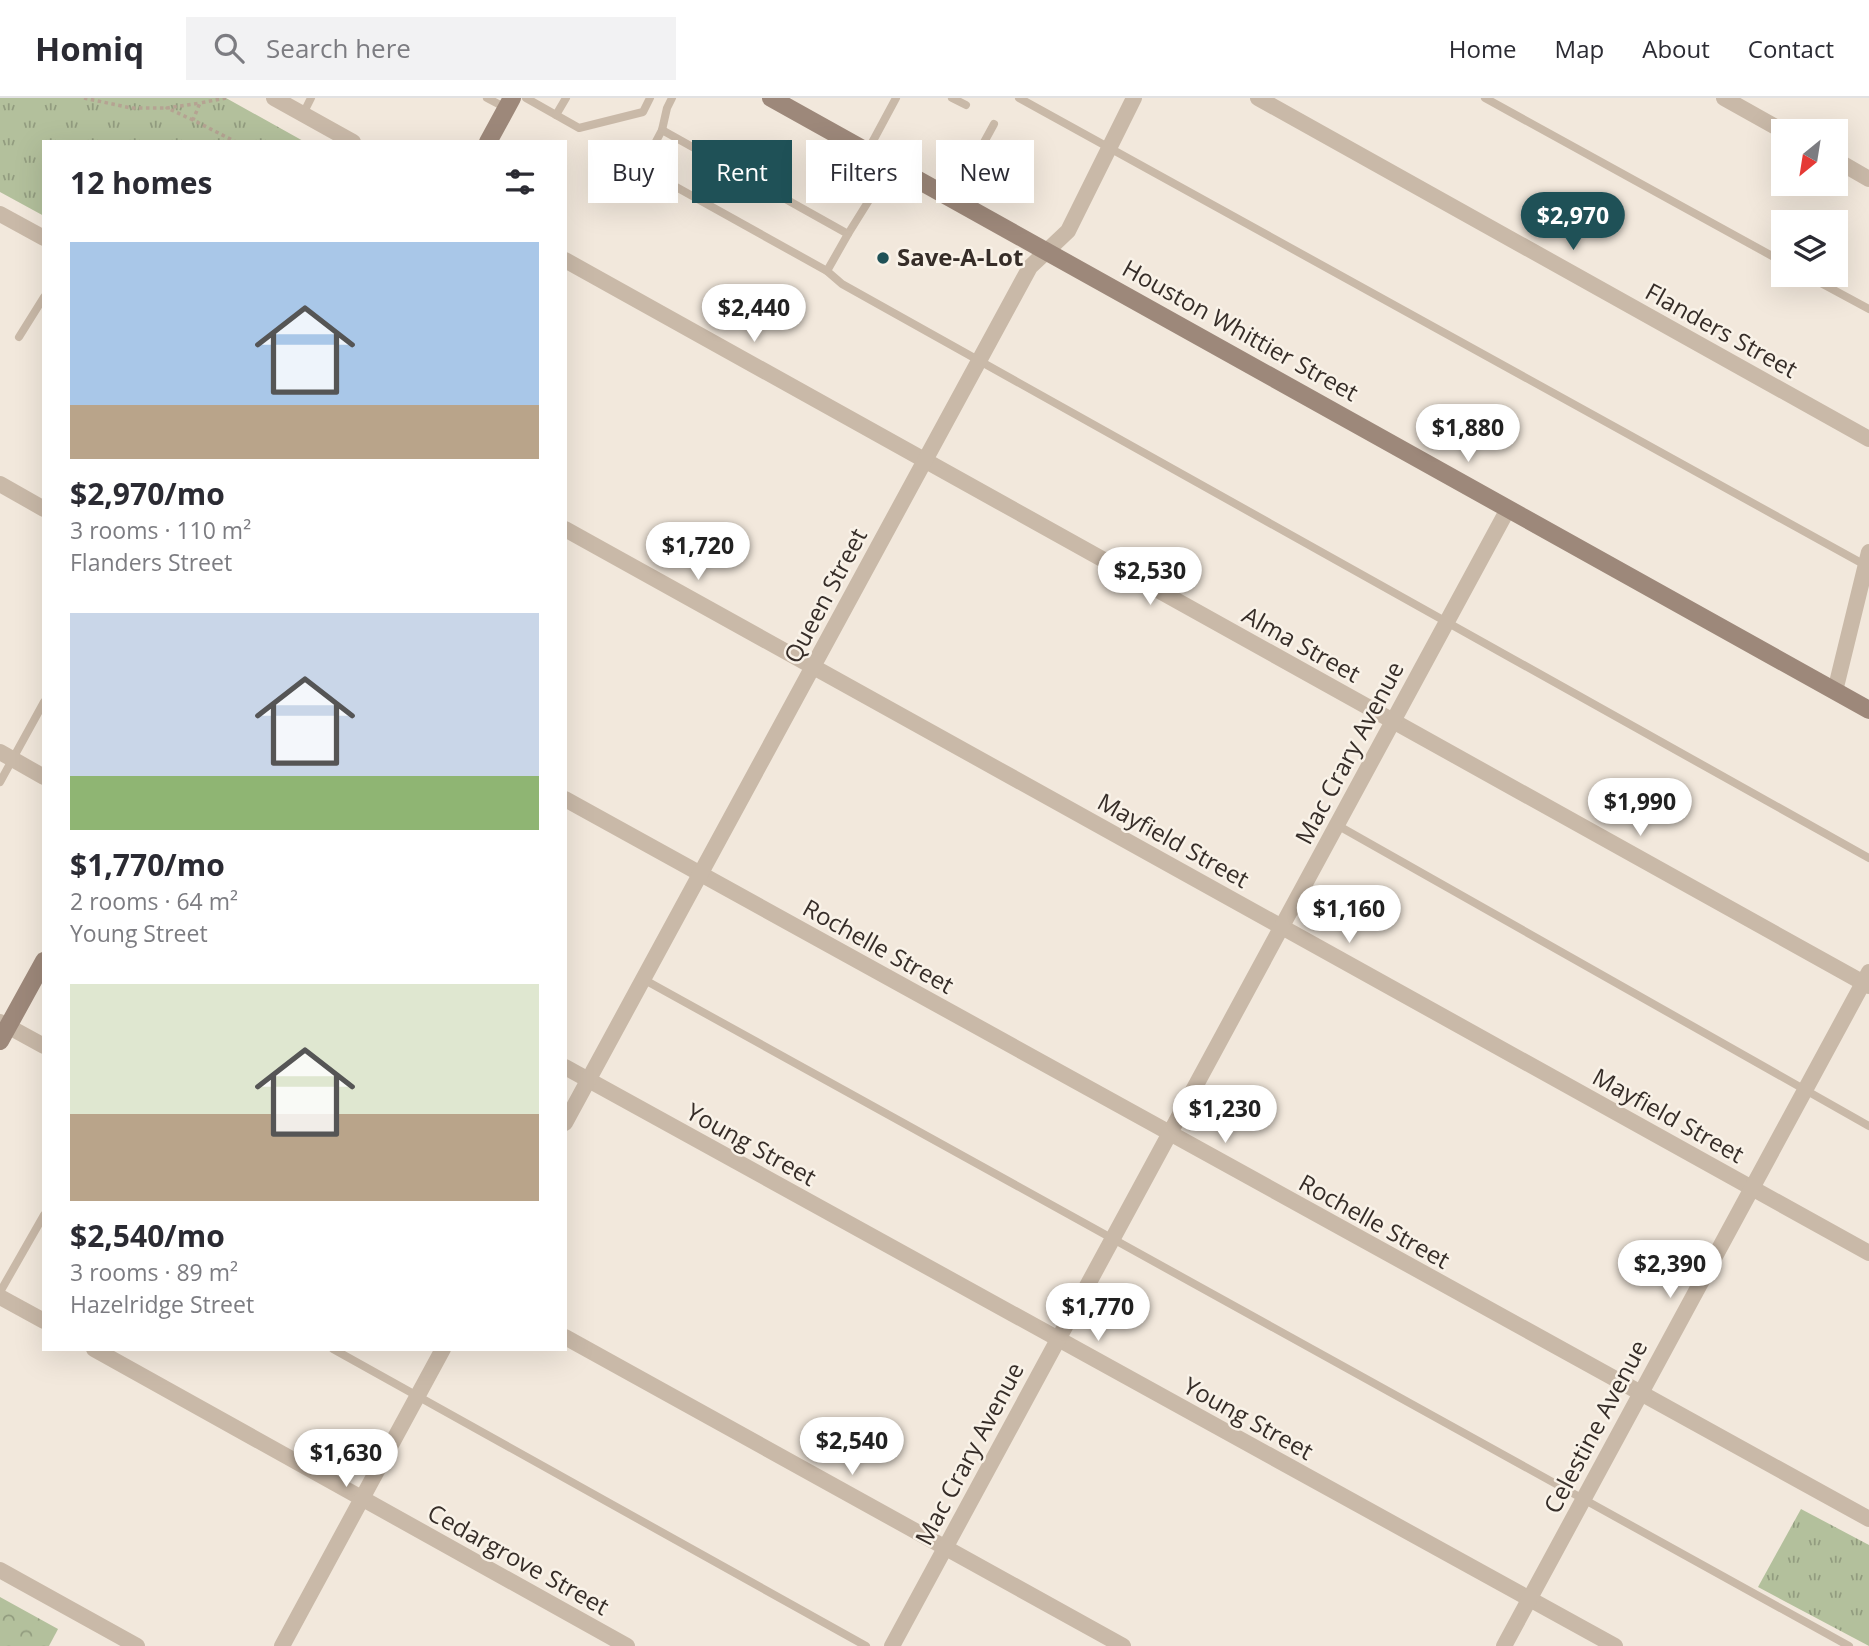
<!DOCTYPE html>
<html lang="en">
<head>
<meta charset="utf-8">
<style>
	:root { --surface:#fff; --page:#f2f2f3; --text:#2b2b33; --muted:#7c7c81; --line:#e1e1e2; --accent:#1f5157 }
	body { margin:0; font-family:"Open Sans",sans-serif; background:var(--page); color:var(--text); height:100vh; display:flex; flex-direction:column; font-size:26px; white-space:nowrap }
	* { box-sizing:border-box; margin:0 }
	p { font-size:23px; color:var(--muted) }
	.icon { flex:none; width:38px; height:38px; fill:none; stroke:currentColor; stroke-width:2; stroke-linecap:round; stroke-linejoin:round }
	.map { position:relative; flex:1; overflow:hidden }
	.drawer { position:absolute; left:42px; top:42px; width:525px; height:1211px; display:flex; flex-direction:column; background:var(--surface); border-radius:0px; box-shadow:0 7px 28px #0002 }
	.drawer>* { flex:none }
	.hud { position:absolute; left:588px; top:42px; width:665px; height:63px; display:flex; gap:14px }
	.needle { width:46px; rotate:210deg }
	.tools { position:absolute; left:1771px; top:21px; display:grid; gap:14px }
	.tools a { display:grid; place-items:center; width:77px; height:77px; border-radius:0px; background:var(--surface); box-shadow:0 7px 28px #0002; font-size:35px }
	.price { position:absolute; translate:-50% -60px; padding:0 16px; border-radius:24px; background:#fff; color:#222; font-size:23px; line-height:46px; filter:drop-shadow(0 2px 4px #0008) }
	.price::after { content:''; position:absolute; left:50%; top:42px; width:21px; height:16px; margin-left:-10px; background:inherit; clip-path:polygon(0 0,100% 0,50% 100%) }
	.price.current { background:var(--accent); color:#fff }
	ul { padding:0; list-style:none }
	li { display:grid; align-content:center; gap:14px; height:371px; padding:0 28px }
	li span { display:grid; place-items:center; height:217px; border-radius:0px; color:#555 }
	li>.icon { margin-inline-start:auto }
	span .icon { width:126px; height:126px; fill:#fffc; stroke-width:1 }
	li b { font-size:30px }
	h2 { display:flex; justify-content:space-between; align-items:center; height:84px; padding:0 28px; font-size:30px }
	.tag { padding:0 24px; border-radius:0px; background:var(--surface); box-shadow:0 7px 28px #0002; font-size:24px; line-height:63px }
	.tag.current { background:var(--accent); color:#fff }
	header { display:flex; align-items:center; gap:42px; box-sizing:border-box; height:98px; padding:0 35px; background:var(--surface); border-bottom:2px solid var(--line) }
	header strong { font-size:33px }
	nav { display:flex; gap:38px; margin-inline-start:auto; font-size:24px }
	.search { width:490px; height:63px; background:var(--page); display:flex; align-items:center; gap:18px; box-sizing:border-box; padding:0 24px; border-radius:0px; color:var(--muted); font-size:26px }
	.map>svg:first-child { display:block }
	.grass { fill:url(#grass-tufts) }
	.park { fill:url(#park-crowns) }
	.lines { fill:none; stroke-linecap:round; stroke-linejoin:round }
	.path { stroke:#b5a392; stroke-width:3.5; stroke-dasharray:3.5 3.5; stroke-linecap:butt }
	.lane { stroke:#c9b9a8; stroke-width:8 }
	.street { stroke:#c9b9a8; stroke-width:16 }
	.secondary { stroke:#9d887a; stroke-width:18 }
	.poi-dot { fill:#1f5157; stroke:#f9f2e8; stroke-width:2.5 }
	.labels { text-anchor:middle; stroke-width:5; stroke-linejoin:round; paint-order:stroke }
	.poi-label { font-size:24px; font-weight:bold; fill:#362d28; stroke:#f9f2e8; text-anchor:start }
	.street-label { font-size:24px; fill:#362d28; stroke:#f9f2e8 }
</style>
</head>
<body>
<header>
<strong>Homiq</strong>
<div class="search"><svg class="icon" aria-label="search" viewBox="0 0 24 24"><circle cx="10" cy="10" r="6"/><path d="M15 15l6 6"/></svg>Search here</div>
<nav><a>Home</a><a>Map</a><a>About</a><a>Contact</a></nav>
</header>
<div class="map">
<svg width="1869" height="1548" viewBox="0 0 1869 1548">
	<defs>
		<pattern id="grass-tufts" width="24" height="20" patternUnits="userSpaceOnUse" patternTransform="scale(1.75)"><rect width="24" height="20" fill="#b3c09c"/><path d="M3 7l-1-3M5 7V3M7 7l1-3M15 17l-1-3M17 17v-4M19 17l1-3" fill="none" stroke="#929c7f"/></pattern>
		<pattern id="park-crowns" width="20" height="18" patternUnits="userSpaceOnUse" patternTransform="scale(1.75)"><rect width="20" height="18" fill="#b3c09c"/><path d="M2 6a3 3 0 1 1 6 0M12 15a3 3 0 1 1 6 0" fill="none" stroke="#929c7f"/></pattern>
	</defs>
	<rect width="100%" height="100%" fill="#f2e8dc"/>
	<!-- grass -->
	<g class="grass">
		<path d="M0,0h226l79,44h-261v74l-44,-24z"/>
		<path d="M1801,1411l68,36v101l-111,-59z"/>
	</g>
	<!-- park -->
	<path class="park" d="M0,1499l58,32 -9,17h-49z"/>
	<g class="lines">
		<!-- path -->
		<g class="path">
			<path d="M84,0l47,10h36"/>
			<path d="M226,0l-26,5 -7,17 43,22"/>
			<path d="M193,22l-26,-12 33,-5"/>
		</g>
		<!-- lane -->
		<g class="lane">
			<path d="M487,0l19,10"/>
			<path d="M526,0l53,30 64,-16 7,-14"/>
			<path d="M952,0l14,7"/>
			<path d="M1019,0l846,467"/>
			<path d="M1485,0l298,164"/>
			<path d="M303,16l8,-16"/>
			<path d="M556,17l10,-17"/>
			<path d="M662,32l5,-22 5,-10"/>
			<path d="M867,54l29,-54"/>
			<path d="M891,67l-43,69 -186,-104 -20,38 185,103 15,13 1027,574"/>
			<path d="M953,101l41,-75"/>
			<path d="M827,173l21,-37"/>
			<path d="M1806,177l63,34"/>
			<path d="M19,239l25,-40"/>
			<path d="M0,684l44,-80"/>
			<path d="M1337,727l532,301"/>
			<path d="M643,881l1206,667"/>
			<path d="M0,1194l44,-77"/>
			<path d="M333,1251l533,297"/>
		</g>
		<!-- street -->
		<g class="street">
			<path d="M274,0l79,44"/>
			<path d="M1258,0l611,341"/>
			<path d="M1724,0l59,33"/>
			<path d="M1836,62l33,19"/>
			<path d="M0,116l44,24"/>
			<path d="M565,162l1304,726"/>
			<path d="M0,386l44,25"/>
			<path d="M565,431l1304,724"/>
			<path d="M1835,593l34,-139"/>
			<path d="M0,654l44,25"/>
			<path d="M565,701l1304,720"/>
			<path d="M0,924l44,24"/>
			<path d="M565,969l1050,579"/>
			<path d="M565,1025l465,-856 38,-36 66,-133"/>
			<path d="M0,1199l44,24"/>
			<path d="M565,1239l558,309"/>
			<path d="M94,1251l533,297"/>
			<path d="M0,1472l137,76"/>
			<path d="M282,1548l161,-297"/>
			<path d="M892,1548l616,-1137"/>
			<path d="M1504,1548l365,-674"/>
		</g>
		<!-- secondary -->
		<g class="secondary">
			<path d="M771,0l1098,612"/>
			<path d="M488,44l24,-44"/>
			<path d="M0,943l44,-80"/>
		</g>
	</g>
	<!-- markers -->
	<circle class="poi-dot" cx="883" cy="160" r="7"/>
	<g class="labels">
		<!-- poi labels -->
		<g class="poi-label">
			<text x="897" y="168">Save-A-Lot</text>
		</g>
		<!-- street labels -->
		<g class="street-label">
			<text transform="translate(1240 233) rotate(29)" y="8">Houston Whittier Street</text>
			<text transform="translate(1721 233) rotate(29)" y="8">Flanders Street</text>
			<text transform="translate(826 498) rotate(-62)" y="8">Queen Street</text>
			<text transform="translate(1301 547) rotate(29)" y="8">Alma Street</text>
			<text transform="translate(1350 655) rotate(-62)" y="8">Mac Crary Avenue</text>
			<text transform="translate(1173 743) rotate(29)" y="8">Mayfield Street</text>
			<text transform="translate(878 849) rotate(29)" y="8">Rochelle Street</text>
			<text transform="translate(1668 1018) rotate(29)" y="8">Mayfield Street</text>
			<text transform="translate(751 1047) rotate(29)" y="8">Young Street</text>
			<text transform="translate(1374 1124) rotate(29)" y="8">Rochelle Street</text>
			<text transform="translate(1248 1321) rotate(29)" y="8">Young Street</text>
			<text transform="translate(1596 1329) rotate(-62)" y="8">Celestine Avenue</text>
			<text transform="translate(970 1356) rotate(-62)" y="8">Mac Crary Avenue</text>
			<text transform="translate(518 1462) rotate(29)" y="8">Cedargrove Street</text>
		</g>
	</g>
</svg>
<div class="tools">
<a><svg class="needle" viewBox="-14 -14 28 28"><path d="M0-13l5 13h-10z" fill="#e53935"/><path d="M0 13l5-13h-10z" fill="#7c7c81"/></svg></a>
<a><svg class="icon" aria-label="layers" viewBox="0 0 24 24"><path d="M12 4l9 5-9 5-9-5zM3 14l9 5 9-5"/></svg></a>
</div>
<b class="price current" style="left:1573px;top:154px">$2,970</b>
<b class="price" style="left:754px;top:246px">$2,440</b>
<b class="price" style="left:1468px;top:366px">$1,880</b>
<b class="price" style="left:698px;top:484px">$1,720</b>
<b class="price" style="left:1150px;top:509px">$2,530</b>
<b class="price" style="left:1640px;top:740px">$1,990</b>
<b class="price" style="left:1349px;top:847px">$1,160</b>
<b class="price" style="left:1225px;top:1047px">$1,230</b>
<b class="price" style="left:1670px;top:1202px">$2,390</b>
<b class="price" style="left:1098px;top:1245px">$1,770</b>
<b class="price" style="left:852px;top:1379px">$2,540</b>
<b class="price" style="left:346px;top:1391px">$1,630</b>
<div class="hud">
<a class="tag">Buy</a>
<a class="tag current">Rent</a>
<a class="tag">Filters</a>
<a class="tag">New</a>
</div>
<section class="drawer">
<h2>12 homes<svg class="icon" aria-label="filters" viewBox="0 0 24 24"><path d="M4 7h16M4 17h16"/><circle cx="9" cy="7" r="2"/><circle cx="15" cy="17" r="2"/></svg></h2>
<ul>
<li><span style="background:linear-gradient(#a9c7e8 75%,#b9a48a 0)"><svg class="icon" aria-label="home" viewBox="0 0 24 24"><path d="M3 11l9-7 9 7M6 9v11h12V9"/></svg></span><div><b>$2,970/mo</b><p>3 rooms · 110 m²</p><p>Flanders Street</p></div></li>
<li><span style="background:linear-gradient(#c9d6e8 75%,#8fb573 0)"><svg class="icon" aria-label="home" viewBox="0 0 24 24"><path d="M3 11l9-7 9 7M6 9v11h12V9"/></svg></span><div><b>$1,770/mo</b><p>2 rooms · 64 m²</p><p>Young Street</p></div></li>
<li><span style="background:linear-gradient(#dfe7d0 60%,#b9a48a 0)"><svg class="icon" aria-label="home" viewBox="0 0 24 24"><path d="M3 11l9-7 9 7M6 9v11h12V9"/></svg></span><div><b>$2,540/mo</b><p>3 rooms · 89 m²</p><p>Hazelridge Street</p></div></li>
</ul>
</section>
</div>
</body>
</html>
